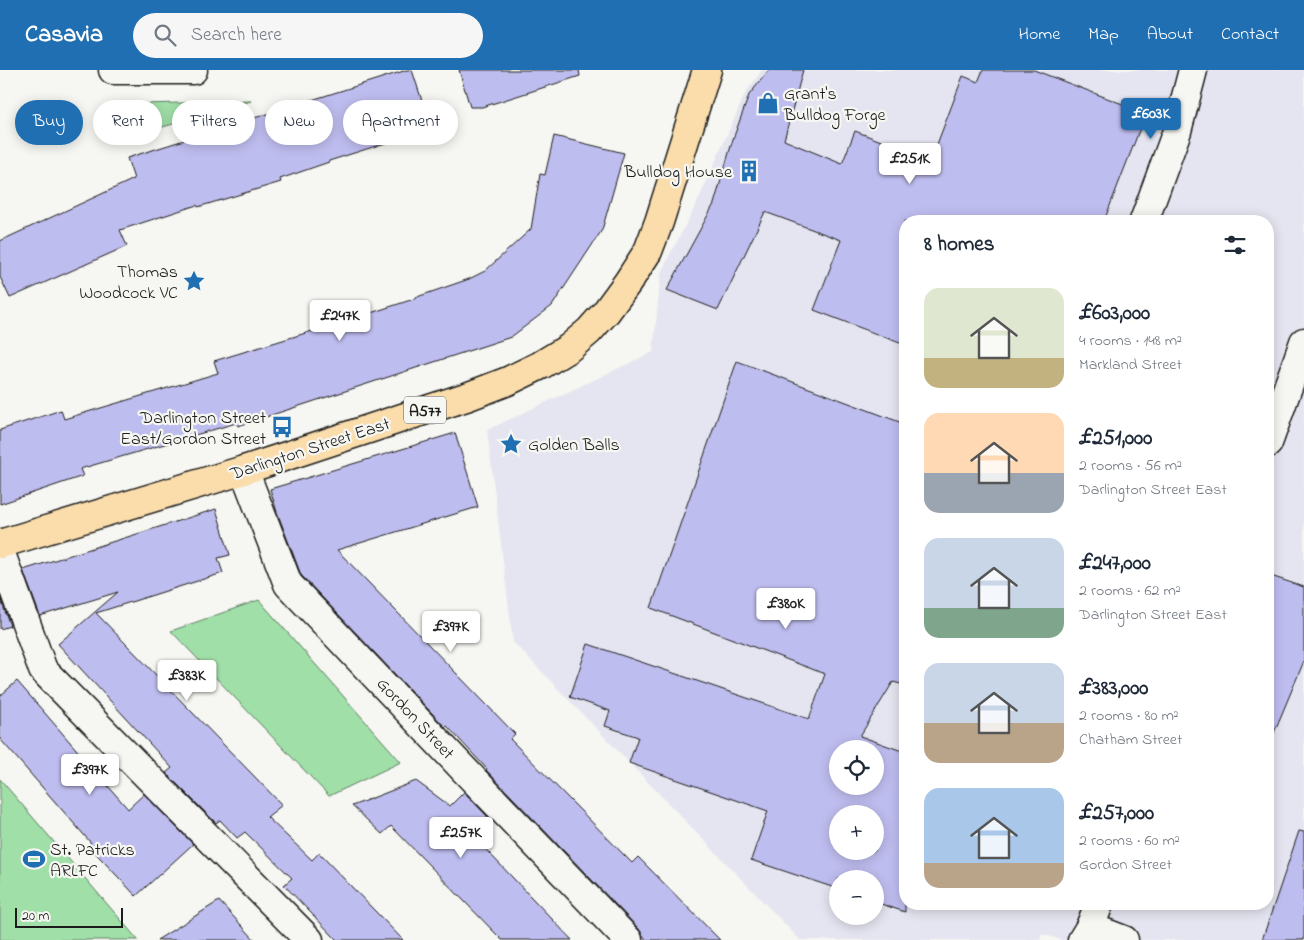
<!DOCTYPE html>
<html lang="en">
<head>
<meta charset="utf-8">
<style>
	:root { --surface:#fff; --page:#f6f6f7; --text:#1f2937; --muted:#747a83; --accent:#1f6fb2 }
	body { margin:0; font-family:"Indie Flower",sans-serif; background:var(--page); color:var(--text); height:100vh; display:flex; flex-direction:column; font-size:19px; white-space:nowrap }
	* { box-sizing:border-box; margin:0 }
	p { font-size:16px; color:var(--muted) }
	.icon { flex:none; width:28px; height:28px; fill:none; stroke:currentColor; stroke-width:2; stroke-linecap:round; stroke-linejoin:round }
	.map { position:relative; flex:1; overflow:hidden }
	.drawer { position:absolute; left:899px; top:145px; width:375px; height:695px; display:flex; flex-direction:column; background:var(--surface); border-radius:20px; box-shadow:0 2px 12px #0003 }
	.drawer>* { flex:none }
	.top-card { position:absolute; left:15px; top:30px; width:475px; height:45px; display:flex; gap:10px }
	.controls { position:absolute; left:829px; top:670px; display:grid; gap:10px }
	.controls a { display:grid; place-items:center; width:55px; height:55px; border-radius:50%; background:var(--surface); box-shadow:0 2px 12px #0003; font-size:25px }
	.scale { position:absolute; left:15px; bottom:12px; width:108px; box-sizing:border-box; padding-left:5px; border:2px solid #1c1c1c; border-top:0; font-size:14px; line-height:18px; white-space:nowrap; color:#1c1c1c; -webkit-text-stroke:4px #f6f6f2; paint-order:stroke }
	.price { position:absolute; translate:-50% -42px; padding:0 11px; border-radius:5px; background:#fff; color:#222; font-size:16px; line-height:32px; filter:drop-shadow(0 1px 2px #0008) }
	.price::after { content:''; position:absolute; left:50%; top:30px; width:15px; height:11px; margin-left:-8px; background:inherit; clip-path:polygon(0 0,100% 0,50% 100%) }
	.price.active { background:var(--accent); color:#fff }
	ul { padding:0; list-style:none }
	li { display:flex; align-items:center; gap:15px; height:125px; padding:0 25px }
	li span { display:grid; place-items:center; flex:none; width:140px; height:100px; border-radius:15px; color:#555 }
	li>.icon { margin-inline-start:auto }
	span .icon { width:60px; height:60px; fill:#fffc; stroke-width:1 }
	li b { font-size:21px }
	h2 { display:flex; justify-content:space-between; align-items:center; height:60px; padding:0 25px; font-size:21px }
	.pill { padding:0 18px; border-radius:22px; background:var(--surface); box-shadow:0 2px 12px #0003; font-size:18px; line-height:45px }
	.pill.active { background:var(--accent); color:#fff }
	header { display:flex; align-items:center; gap:30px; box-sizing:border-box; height:70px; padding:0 25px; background:var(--accent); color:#fff }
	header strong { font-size:24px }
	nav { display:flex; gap:28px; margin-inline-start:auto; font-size:18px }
	.search { width:350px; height:45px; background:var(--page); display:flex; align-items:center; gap:12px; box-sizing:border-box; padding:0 18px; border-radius:28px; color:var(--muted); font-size:19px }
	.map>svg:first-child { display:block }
	.built { fill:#e5e5f1; fill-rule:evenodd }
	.green { fill:#a0dfa8; stroke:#5e7e62 }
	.building { fill:#bebdef; stroke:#1c1c1c; fill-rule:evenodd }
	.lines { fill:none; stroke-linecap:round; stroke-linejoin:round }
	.street-casing { stroke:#1c1c1c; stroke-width:31 }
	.secondary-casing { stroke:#1c1c1c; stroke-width:31 }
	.highway-casing { stroke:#1c1c1c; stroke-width:31 }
	.street { stroke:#f6f6f2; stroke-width:28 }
	.secondary { stroke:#f6f6f2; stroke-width:28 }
	.highway { stroke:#faddab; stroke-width:28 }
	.labels { text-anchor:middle; stroke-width:4.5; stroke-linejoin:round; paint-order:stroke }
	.shield { fill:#f6f6f2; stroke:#5d5d5c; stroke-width:1 }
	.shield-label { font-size:16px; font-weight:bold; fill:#1c1c1c }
	.poi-label { font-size:18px; fill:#1c1c1c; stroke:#f6f6f2; text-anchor:start }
	.street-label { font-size:18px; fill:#1c1c1c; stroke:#f6f6f2 }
</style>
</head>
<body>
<header>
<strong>Casavia</strong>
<div class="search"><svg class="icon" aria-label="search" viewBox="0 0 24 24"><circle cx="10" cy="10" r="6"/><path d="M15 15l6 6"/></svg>Search here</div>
<nav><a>Home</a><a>Map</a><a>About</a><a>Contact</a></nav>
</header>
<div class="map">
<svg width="1304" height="870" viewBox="0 0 1304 870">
	<rect width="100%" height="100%" fill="#f6f6f2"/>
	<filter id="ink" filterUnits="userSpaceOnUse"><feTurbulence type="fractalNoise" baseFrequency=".02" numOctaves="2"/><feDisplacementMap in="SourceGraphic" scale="10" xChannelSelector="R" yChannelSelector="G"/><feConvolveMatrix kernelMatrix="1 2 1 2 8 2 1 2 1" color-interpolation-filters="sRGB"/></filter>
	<g filter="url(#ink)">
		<!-- built -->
		<path class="built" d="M762,0h542v870h-243l-19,-6 -2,6h-240l-287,-298 -26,-212 166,-78 8,-80 37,-71 47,-107zM905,151h363v683h-363zM838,679h37v37h-37zM838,744h37v37h-37zM838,809h37v37h-37z"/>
		<!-- green -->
		<g class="green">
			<path d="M251,31l-112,33 4,-30z"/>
			<path d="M259,530l142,162 -72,34 -158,-165z"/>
			<path d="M0,709l138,161h-138z"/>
		</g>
		<!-- building -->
		<g class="building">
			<path d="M407,0h5l13,40 -11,4 6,18 -91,29v1l-49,17 1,3 -83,25 -1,-2 -77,25 7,16 -117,52 -10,-21v-36l134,-62 -7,-21z"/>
			<path d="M459,0h120l1,6 -98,31h-12z"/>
			<path d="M769,0h34l-19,70 58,24 13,-33 76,29 32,-84 15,6 5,-12h51l112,43 -42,108h-199v124l-91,-35 27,-70 -76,-28 -47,98 -51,-20 47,-86 19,-65 16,-44z"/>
			<path d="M554,66l70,17 -22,77 -50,76 -41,31 -273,89 -2,-3 -156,46 3,7 -83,28v-74l61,-20 3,9 154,-46 -4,-12 105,-32 -1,-4 33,-9 1,3 65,-21v-1l52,-18 16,-8 46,-42 9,-55 5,1z"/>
			<path d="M737,291l168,63v261l-12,-3 -33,54 45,16v160l-30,-10v-23h-37v10l-87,-29 17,-49 -139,-48 9,-26 -33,-11 5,-15 -40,-14 18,-53 221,75 16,-45 -174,-66zM838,679h37v37h-37zM838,744h37v37h-37z"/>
			<path d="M455,363l23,74 -141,43 178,184 -5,5 122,124 6,-6 82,83h-74l-7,-11 -153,-159 1,-1 -40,-43 -2,1 -144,-152 -24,-63 -7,-23z"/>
			<path d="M216,439l14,46 -12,3 5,15 -127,40 186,192 -15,12 45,43 7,-7 84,87h-66l-53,-55 8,-7 -47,-46 -8,6 -17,-18 -4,3 -50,-50 6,-5 -114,-124 60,-52 -78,24 -17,-46z"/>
			<path d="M1268,505l36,12v74l-36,86z"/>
			<path d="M0,527l10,29 -10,3z"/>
			<path d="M17,611l111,128 16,-15 49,50 -57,52 -48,-51 3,-2 -91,-104v-43z"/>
			<path d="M416,711l34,25 14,-14 24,25 -17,17 101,106h-70l-111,-114 -9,8 -30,-28z"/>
			<path d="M1299,761l5,1v108h-42z"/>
			<path d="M219,831l36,39h-98z"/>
		</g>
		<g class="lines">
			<!-- street casing -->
			<g class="street-casing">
				<g id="street">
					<path d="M1144,151l33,-90 16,-61"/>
					<path d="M1268,373l36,-101"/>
					<path d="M244,400l44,114 186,196 154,160"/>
					<path d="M0,481l43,119 266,270"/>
					<path d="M1090,857l34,13"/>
					<path d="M1082,870l8,-13 9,-23"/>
				</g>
			</g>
			<!-- secondary casing -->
			<g class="secondary-casing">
				<path id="secondary" d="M113,0h80"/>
			</g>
			<!-- highway casing -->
			<g class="highway-casing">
				<path id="highway" d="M0,474l244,-74 225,-74 39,-15 33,-16 28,-17 20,-17 17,-19 22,-30 20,-31 11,-29 48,-152"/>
			</g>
			<!-- street -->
			<use href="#street" class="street"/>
			<!-- secondary -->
			<use href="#secondary" class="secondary"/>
			<!-- highway -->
			<use href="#highway" class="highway"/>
		</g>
	</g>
	<!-- icons -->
	<defs>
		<g id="shop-bare" transform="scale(1.725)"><path d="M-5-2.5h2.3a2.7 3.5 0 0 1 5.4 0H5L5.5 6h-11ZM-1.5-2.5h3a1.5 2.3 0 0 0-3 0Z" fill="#1f6fb2" stroke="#f6f6f2" stroke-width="2.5" paint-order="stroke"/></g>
		<g id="building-bare" transform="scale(1.725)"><path d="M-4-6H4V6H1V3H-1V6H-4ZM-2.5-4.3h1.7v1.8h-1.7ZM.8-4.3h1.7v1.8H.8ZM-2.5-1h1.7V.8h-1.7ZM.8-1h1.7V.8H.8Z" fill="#1f6fb2" stroke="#f6f6f2" stroke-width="2.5" paint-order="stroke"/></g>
		<g id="sight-bare" transform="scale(1.725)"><path d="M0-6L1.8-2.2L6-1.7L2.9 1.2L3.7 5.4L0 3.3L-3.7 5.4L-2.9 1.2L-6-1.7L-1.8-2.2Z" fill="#1f6fb2" stroke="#f6f6f2" stroke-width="2.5" paint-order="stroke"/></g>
		<g id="bus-bare" transform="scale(1.725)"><path d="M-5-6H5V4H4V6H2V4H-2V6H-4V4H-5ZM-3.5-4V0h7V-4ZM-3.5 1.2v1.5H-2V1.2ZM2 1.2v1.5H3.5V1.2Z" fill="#1f6fb2" stroke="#f6f6f2" stroke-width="2.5" paint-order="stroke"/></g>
		<g id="stadium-bare" transform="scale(1.725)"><path d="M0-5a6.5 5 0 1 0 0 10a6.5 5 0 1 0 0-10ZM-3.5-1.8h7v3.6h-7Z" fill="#1f6fb2" stroke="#f6f6f2" stroke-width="2.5" paint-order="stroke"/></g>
	</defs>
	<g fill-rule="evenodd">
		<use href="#shop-bare" x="768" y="33"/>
		<use href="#building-bare" x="749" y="101"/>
		<use href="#sight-bare" x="194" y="211"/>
		<use href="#bus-bare" x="282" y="357"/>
		<use href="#sight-bare" x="511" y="374"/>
		<use href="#stadium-bare" x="34" y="789"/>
	</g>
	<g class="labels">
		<!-- shield labels -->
		<rect class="shield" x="404" y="326.5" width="42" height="27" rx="4"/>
		<g class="shield-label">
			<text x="425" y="346">A577</text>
		</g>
		<!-- poi labels -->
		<g class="poi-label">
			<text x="784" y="29">Grant's<tspan x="784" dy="21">Bulldog Forge</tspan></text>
			<text x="732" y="107" text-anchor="end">Bulldog House</text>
			<text x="178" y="207" text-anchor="end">Thomas<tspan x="178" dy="21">Woodcock VC</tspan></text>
			<text x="266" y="353" text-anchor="end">Darlington Street<tspan x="266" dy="21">East/Gordon Street</tspan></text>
			<text x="528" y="380">Golden Balls</text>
			<text x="50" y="785">St. Patricks<tspan x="50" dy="21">ARLFC</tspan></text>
		</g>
		<!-- street labels -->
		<g class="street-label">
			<text transform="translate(310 378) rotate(-18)" y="6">Darlington Street East</text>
			<text transform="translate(416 648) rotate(47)" y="6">Gordon Street</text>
		</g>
	</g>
</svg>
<div class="controls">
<a><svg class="icon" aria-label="locate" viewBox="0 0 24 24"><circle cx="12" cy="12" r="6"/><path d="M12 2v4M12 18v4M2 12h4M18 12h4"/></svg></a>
<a>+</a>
<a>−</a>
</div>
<div class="scale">20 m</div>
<b class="price active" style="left:1151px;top:70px">£603K</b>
<b class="price" style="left:910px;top:115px">£251K</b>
<b class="price" style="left:340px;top:272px">£247K</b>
<b class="price" style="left:786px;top:560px">£380K</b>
<b class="price" style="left:451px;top:583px">£397K</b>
<b class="price" style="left:187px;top:632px">£383K</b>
<b class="price" style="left:90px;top:726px">£397K</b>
<b class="price" style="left:461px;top:789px">£257K</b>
<div class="top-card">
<a class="pill active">Buy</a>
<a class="pill">Rent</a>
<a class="pill">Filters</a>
<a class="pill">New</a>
<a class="pill">Apartment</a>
</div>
<section class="drawer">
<h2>8 homes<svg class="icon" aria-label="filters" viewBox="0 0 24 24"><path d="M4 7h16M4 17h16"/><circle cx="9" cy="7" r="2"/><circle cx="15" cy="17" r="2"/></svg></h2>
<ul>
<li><span style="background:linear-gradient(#dfe7d0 70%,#c2b280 0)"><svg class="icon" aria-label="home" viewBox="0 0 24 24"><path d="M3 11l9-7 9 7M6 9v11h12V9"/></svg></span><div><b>£603,000</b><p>4 rooms · 148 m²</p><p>Markland Street</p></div></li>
<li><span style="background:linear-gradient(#ffd9b3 60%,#9aa5b1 0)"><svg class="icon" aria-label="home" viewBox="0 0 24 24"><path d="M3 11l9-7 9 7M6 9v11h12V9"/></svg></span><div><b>£251,000</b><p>2 rooms · 56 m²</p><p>Darlington Street East</p></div></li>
<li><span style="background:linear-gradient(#c9d6e8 70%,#7fa58c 0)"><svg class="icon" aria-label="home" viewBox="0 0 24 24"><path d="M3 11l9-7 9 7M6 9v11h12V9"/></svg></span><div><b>£247,000</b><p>2 rooms · 62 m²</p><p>Darlington Street East</p></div></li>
<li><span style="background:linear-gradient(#c9d6e8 60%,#b9a48a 0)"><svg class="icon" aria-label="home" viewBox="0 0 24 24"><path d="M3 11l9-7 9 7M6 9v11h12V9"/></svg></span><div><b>£383,000</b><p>2 rooms · 80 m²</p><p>Chatham Street</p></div></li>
<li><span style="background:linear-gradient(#a9c7e8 75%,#b9a48a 0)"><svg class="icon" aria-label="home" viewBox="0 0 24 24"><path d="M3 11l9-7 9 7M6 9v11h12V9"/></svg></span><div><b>£257,000</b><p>2 rooms · 60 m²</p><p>Gordon Street</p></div></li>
</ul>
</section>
</div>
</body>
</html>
